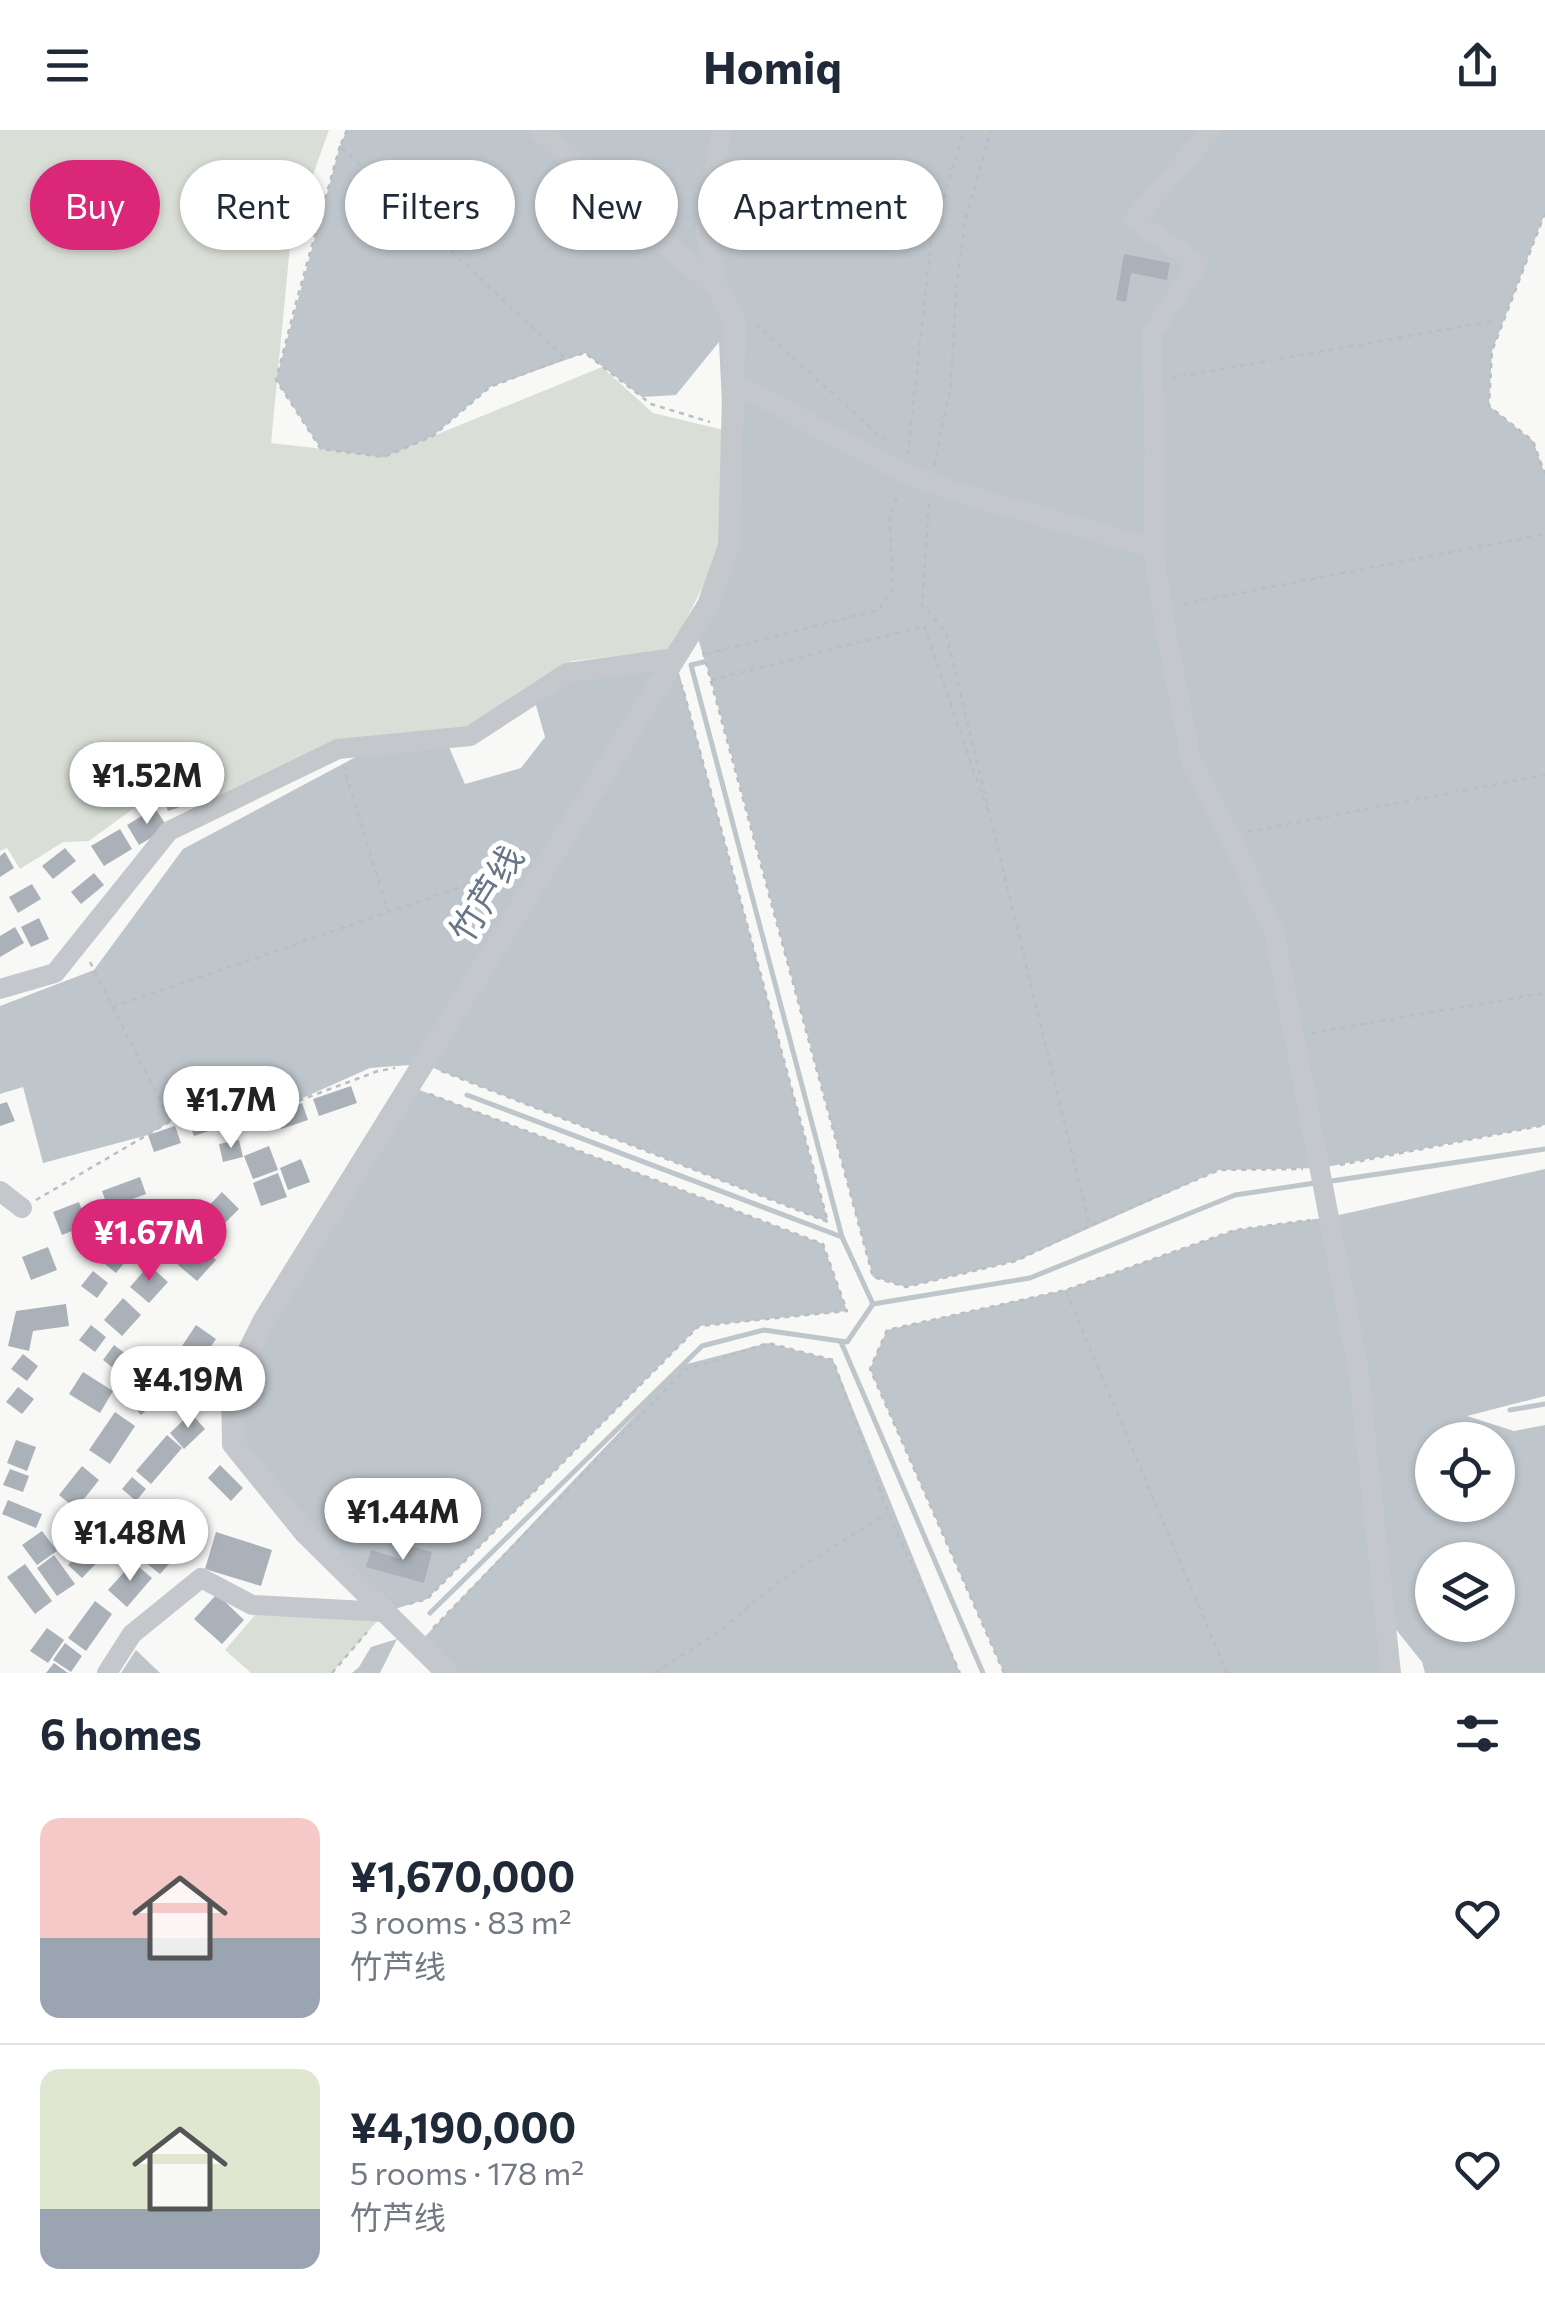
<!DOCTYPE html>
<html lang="en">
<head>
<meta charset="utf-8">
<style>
	:root { --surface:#fff; --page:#f2f2f3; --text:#1f2937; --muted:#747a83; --line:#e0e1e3; --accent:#db2777 }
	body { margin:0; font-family:Commissioner,"Noto Sans SC",sans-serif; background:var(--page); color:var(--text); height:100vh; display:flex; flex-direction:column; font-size:38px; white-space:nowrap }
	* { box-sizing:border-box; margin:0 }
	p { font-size:32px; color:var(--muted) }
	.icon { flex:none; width:55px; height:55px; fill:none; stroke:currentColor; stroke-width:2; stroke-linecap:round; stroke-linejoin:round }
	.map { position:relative; height:1543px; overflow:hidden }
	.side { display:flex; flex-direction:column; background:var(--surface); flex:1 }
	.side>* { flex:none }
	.top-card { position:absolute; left:30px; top:30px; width:1000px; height:90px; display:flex; gap:20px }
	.tools { position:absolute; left:1415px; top:1292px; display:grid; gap:20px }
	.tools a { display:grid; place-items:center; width:100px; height:100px; border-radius:50%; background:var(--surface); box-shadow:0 2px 8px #0004; font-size:50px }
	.price { position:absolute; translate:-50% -85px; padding:0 22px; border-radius:35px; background:#fff; color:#222; font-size:32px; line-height:65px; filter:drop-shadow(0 2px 5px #0008) }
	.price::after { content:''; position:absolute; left:50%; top:60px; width:30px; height:22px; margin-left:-15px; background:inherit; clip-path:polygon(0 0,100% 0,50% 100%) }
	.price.current { background:var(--accent); color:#fff }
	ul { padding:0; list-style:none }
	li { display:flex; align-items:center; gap:30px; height:250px; padding:0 40px }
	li+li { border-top:2px solid var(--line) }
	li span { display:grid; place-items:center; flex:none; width:280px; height:200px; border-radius:20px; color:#555 }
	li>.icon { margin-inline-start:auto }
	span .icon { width:120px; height:120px; fill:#fffc; stroke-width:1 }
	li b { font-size:42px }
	h2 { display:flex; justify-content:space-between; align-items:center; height:120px; padding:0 40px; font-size:42px }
	.tag { padding:0 35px; border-radius:45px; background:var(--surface); box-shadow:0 2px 8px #0004; font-size:35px; line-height:90px }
	.tag.current { background:var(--accent); color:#fff }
	header { display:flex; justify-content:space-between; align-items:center; height:130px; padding:0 40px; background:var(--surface); font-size:45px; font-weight:700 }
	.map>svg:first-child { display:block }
	.green { fill:#d9dfd7 }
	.water { fill:#bec6cc; fill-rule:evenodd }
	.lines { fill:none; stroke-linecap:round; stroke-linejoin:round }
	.stream { stroke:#bec6cc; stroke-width:5 }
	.building { fill:#aab1b8 }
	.path { stroke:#bbbec1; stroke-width:2.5; stroke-dasharray:5 5; stroke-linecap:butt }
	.minor { stroke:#c4c7cb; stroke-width:20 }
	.tertiary { stroke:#c4c7cb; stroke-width:22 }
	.labels { text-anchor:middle; stroke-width:10; stroke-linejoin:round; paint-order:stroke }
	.street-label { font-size:35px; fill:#677586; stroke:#fff }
</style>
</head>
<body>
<header><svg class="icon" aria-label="menu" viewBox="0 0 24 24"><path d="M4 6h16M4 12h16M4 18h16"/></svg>Homiq<svg class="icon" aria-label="share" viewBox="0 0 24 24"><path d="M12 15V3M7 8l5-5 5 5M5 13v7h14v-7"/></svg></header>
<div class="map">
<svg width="1545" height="1543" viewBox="0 0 1545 1543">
	<rect width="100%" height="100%" fill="#f8f8f6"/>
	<!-- green -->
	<g class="green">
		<path d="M0,0h329l-38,106 -20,207 113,13 218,-89 51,46 75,18 -6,117 -51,102 -99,11 -102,75 -137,9 -129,65 -15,-32 -28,10 -72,53 -26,1 -43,27 -13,-21 -7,3z"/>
		<path d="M264,1475l121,7 -53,61h-81l-26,-23z"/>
	</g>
	<!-- water -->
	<g class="water">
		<path d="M347,0h1198v83l-53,138 -3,55 44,35 12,33v651l-224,43 -102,2 -203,91 -110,26 -33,-10 -162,-597 -17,-54 35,-80 -10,-204 -43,53 -34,2 -57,-44 -95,34 -57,49 -49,21 -63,-8 -45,-69 64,-234z"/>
		<path d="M675,528l153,564 -405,-158 -53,4 -83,37 -26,-8 -44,6 -46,18 -23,14 -105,28 -20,-76 -23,7v-88l94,-36 89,-121 201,-107 61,-4 20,46 56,-16 24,-31 -12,-42 34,-22z"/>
		<path d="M409,956l414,158 24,67 -148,15 -272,273 -42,13 -152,-168 -1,-60z"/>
		<path d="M1545,1039v227l-78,20 47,15 31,-6v248h-120l-3,-11 -36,-45 5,56h-387l-134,-304 17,-39 178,-40 170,-60 95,-13zM1432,1310h66v65h-66zM1432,1430h66v65h-66z"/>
		<path d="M768,1213l65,17 127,313h-513l-29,-29 265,-279z"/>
		<path d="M397,1509l-17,34h-28l7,-6 12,-20z"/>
		<path d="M136,1520l24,23h-39z"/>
	</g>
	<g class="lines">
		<!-- stream -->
		<g class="stream">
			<path d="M708,531l-17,4 151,572 31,67"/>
			<path d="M467,965l375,142"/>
			<path d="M1325,1052l220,-33"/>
			<path d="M841,1212l142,331"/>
			<path d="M1510,1280l35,-6"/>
			<path d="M430,1483l272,-267 62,-16 83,12 26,-38 157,-26 205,-83 80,-12"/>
		</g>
	</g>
	<!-- building -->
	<g class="building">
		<path d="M1124,124l46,9 -3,17 -36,-7 -5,29 -10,-2z"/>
		<path d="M189,655l6,17 -27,9 -6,-17z"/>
		<path d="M155,678l13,20 -29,17 -12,-20z"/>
		<path d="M120,699l12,20 -28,17 -13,-20z"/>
		<path d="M65,718l11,13 -23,18 -11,-13z"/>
		<path d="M5,722l9,16 -14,9v-21z"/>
		<path d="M94,743l10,12 -23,19 -10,-12z"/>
		<path d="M32,754l9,15 -23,14 -9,-16z"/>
		<path d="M39,788l10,21 -18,8 -10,-20z"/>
		<path d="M15,797l9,16 -24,14v-21z"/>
		<path d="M351,956l6,17 -38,13 -6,-17z"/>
		<path d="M264,968l6,20 -15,4 -5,-19z"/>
		<path d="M7,972l8,19 -15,5v-22z"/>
		<path d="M302,973l6,17 -27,9 -6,-17z"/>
		<path d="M214,980l6,17 -26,9 -6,-17z"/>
		<path d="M175,996l6,17 -27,9 -6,-17z"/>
		<path d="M239,1010l4,17 -20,5 -4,-18z"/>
		<path d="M269,1016l9,24 -25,9 -9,-23z"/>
		<path d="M301,1029l9,23 -22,8 -8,-22z"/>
		<path d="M278,1043l9,24 -26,9 -8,-23z"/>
		<path d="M140,1047l6,17 -38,14 -6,-17z"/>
		<path d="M222,1062l17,17 -26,26 -16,-17z"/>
		<path d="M79,1072l8,23 -25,10 -9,-23z"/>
		<path d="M197,1113l19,17 -19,21 -19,-16z"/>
		<path d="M112,1116l16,12 -12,15 -15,-12z"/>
		<path d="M48,1117l9,23 -26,10 -9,-23z"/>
		<path d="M149,1135l19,17 -19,21 -19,-16z"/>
		<path d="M93,1141l15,12 -11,15 -16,-12z"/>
		<path d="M123,1168l18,17 -19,21 -18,-16z"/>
		<path d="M66,1174l3,22 -36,5 -4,20 -21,-5 8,-35z"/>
		<path d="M91,1195l15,12 -11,15 -16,-12z"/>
		<path d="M196,1195l20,14 -26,39 -20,-14z"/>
		<path d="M114,1215l16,12 -12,15 -15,-12z"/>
		<path d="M23,1224l15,12 -11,15 -16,-12z"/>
		<path d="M83,1242l30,19 -13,22 -31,-19z"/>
		<path d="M157,1248l11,13 -27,24 -11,-12z"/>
		<path d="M18,1257l16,12 -12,15 -16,-12z"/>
		<path d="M115,1282l20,14 -25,38 -21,-14z"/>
		<path d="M191,1283l14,16 -21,20 -14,-16z"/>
		<path d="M167,1305l15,13 -31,36 -15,-13z"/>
		<path d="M16,1310l20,7 -9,24 -20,-8z"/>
		<path d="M220,1335l23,23 -12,13 -23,-23z"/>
		<path d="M82,1336l17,14 -23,29 -17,-14z"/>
		<path d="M10,1339l19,7 -6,16 -20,-7z"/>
		<path d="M132,1347l14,12 -10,12 -14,-12z"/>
		<path d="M353,1366l24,7 -8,25 -23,-7z"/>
		<path d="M8,1370l34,14 -6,14 -34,-14z"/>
		<path d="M101,1400l14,14 -33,34 -14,-13z"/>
		<path d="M42,1401l15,20 -20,14 -15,-20z"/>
		<path d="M216,1402l56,18 -11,36 -56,-17z"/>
		<path d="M404,1414l28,8 -8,31 -58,-16 5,-17 29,9z"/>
		<path d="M155,1421l15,12 -10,11 -14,-11z"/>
		<path d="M54,1425l21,29 -18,12 -20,-28z"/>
		<path d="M133,1432l19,16 -25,29 -19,-17z"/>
		<path d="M25,1434l27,37 -17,13 -28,-37z"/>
		<path d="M217,1464l27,26 -22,24 -28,-25z"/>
		<path d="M95,1471l17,13 -26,37 -18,-13z"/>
		<path d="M47,1498l17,12 -16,23 -18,-12z"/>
		<path d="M65,1513l17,13 -11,16 -18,-12z"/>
		<path d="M54,1533l14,10h-22z"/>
	</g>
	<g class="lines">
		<!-- path -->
		<g class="path">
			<path d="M347,0l-7,16 225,212 20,-5 66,51 59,18"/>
			<path d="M340,16l-43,153 -21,81 45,69 63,8 49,-21 57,-49 75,-29"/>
			<path d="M1545,83l-53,138 -3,55 44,35 12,33"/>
			<path d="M756,194l128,116"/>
			<path d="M1171,248l323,-57"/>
			<path d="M908,325l23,-214 33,-111"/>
			<path d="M934,336l17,-81 5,-97 10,-71 25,-87"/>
			<path d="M929,373l-7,102 23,25 144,594"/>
			<path d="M1183,474l362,-70"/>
			<path d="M703,522l170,625 33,10 110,-26 73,-35 130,-56 84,-1"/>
			<path d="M706,524l172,-44 14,-21 -2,-74 9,-23"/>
			<path d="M711,550l213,-54 64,187"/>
			<path d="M343,635l45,146"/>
			<path d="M1247,702l298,-57"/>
			<path d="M90,832l80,158"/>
			<path d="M113,877l409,-141"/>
			<path d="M1311,903l234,-40"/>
			<path d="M441,941l387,151 -146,-537"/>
			<path d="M1340,1035l205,-40"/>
			<path d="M36,1070l135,-79 53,-21 37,-3 26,8 91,-34 17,-3"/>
			<path d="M1066,1162l161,381"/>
			<path d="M409,1474l18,-5 272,-273 148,-15 -24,-67 -396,-151"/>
			<path d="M433,1498l252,-258 83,-27 65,17 55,152 72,161"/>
			<path d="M332,1543l35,-41"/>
			<path d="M655,1543l62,-40 65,-54 105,-66"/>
			<path d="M1004,1543l-134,-304 17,-39 179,-40 169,-60 75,-10"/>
		</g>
		<!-- minor -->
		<g class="minor">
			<path d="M1211,0l-77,90 64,43 -47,71 4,119 -2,95 14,89 25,127 38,72 44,96 84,436 33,305"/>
			<path d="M717,158l-12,-57 17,-101"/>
			<path d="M734,253l172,91 53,19 194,55"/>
			<path d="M0,859l55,-16 114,-142 169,-82 132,-13 97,-63 108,-15"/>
			<path d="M0,1061l22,17"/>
			<path d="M107,1543l25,-39 69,-56 51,27 133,7"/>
		</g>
		<!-- tertiary -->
		<path class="tertiary" d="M447,1543l-142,-140 -72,-89 -1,-60 32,-64 444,-715 21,-59 6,-226 -18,-32 -72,-62 -105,-96"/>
	</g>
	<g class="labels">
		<!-- street labels -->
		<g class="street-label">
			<text transform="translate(487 764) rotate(-58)" y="12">竹芦线</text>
		</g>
	</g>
</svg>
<div class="tools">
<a><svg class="icon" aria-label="locate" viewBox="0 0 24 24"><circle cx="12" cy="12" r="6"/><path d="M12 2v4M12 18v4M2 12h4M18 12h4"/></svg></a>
<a><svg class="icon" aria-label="layers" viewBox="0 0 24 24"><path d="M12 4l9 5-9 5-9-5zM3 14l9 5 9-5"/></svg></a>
</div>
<b class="price" style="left:147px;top:697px">¥1.52M</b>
<b class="price" style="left:231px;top:1021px">¥1.7M</b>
<b class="price current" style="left:149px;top:1154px">¥1.67M</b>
<b class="price" style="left:188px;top:1301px">¥4.19M</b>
<b class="price" style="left:403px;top:1433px">¥1.44M</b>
<b class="price" style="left:130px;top:1454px">¥1.48M</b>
<div class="top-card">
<a class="tag current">Buy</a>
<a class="tag">Rent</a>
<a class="tag">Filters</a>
<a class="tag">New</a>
<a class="tag">Apartment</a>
</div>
</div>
<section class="side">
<h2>6 homes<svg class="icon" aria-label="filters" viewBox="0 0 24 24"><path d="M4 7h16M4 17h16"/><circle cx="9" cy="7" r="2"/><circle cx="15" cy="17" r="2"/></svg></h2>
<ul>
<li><span style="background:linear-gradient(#f6c9c9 60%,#9aa5b1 0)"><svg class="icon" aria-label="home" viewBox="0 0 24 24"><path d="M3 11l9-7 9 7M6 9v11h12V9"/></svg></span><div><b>¥1,670,000</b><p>3 rooms · 83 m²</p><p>竹芦线</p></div><svg class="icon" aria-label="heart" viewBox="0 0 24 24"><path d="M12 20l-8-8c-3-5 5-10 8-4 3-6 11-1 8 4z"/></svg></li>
<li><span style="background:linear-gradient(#dfe7d0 70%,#9aa5b1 0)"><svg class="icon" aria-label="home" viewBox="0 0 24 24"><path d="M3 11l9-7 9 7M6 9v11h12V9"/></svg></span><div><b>¥4,190,000</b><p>5 rooms · 178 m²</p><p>竹芦线</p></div><svg class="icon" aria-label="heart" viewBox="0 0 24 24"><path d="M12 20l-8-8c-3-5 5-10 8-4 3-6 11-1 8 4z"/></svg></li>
</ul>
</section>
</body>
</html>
